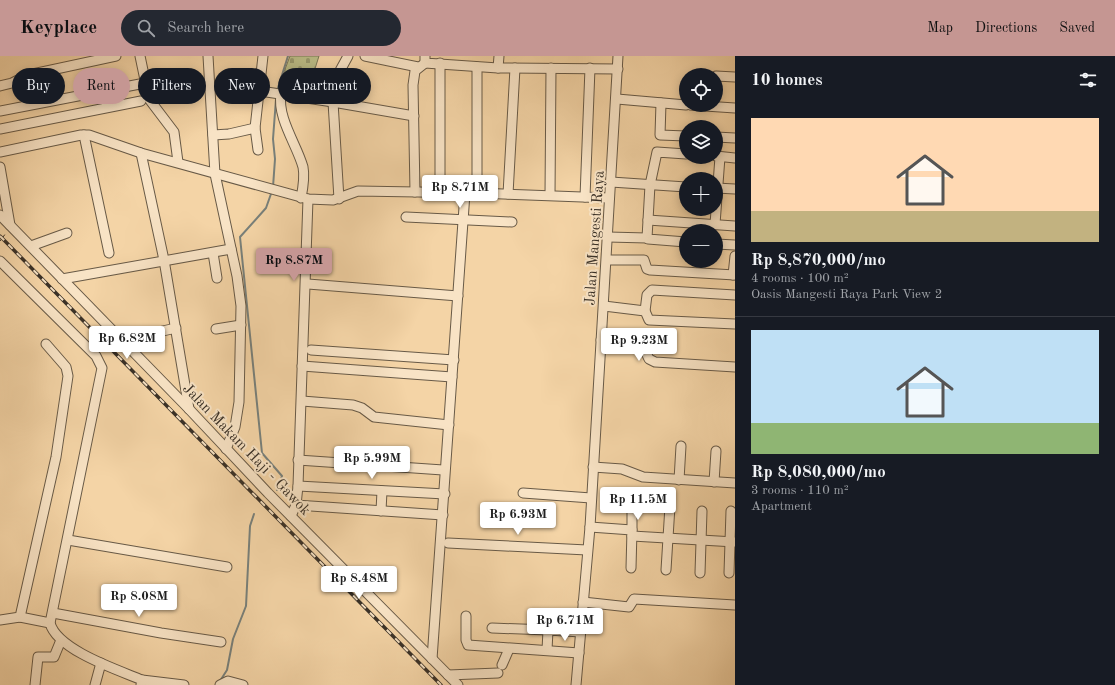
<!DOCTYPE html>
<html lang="en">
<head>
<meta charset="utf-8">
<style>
	:root { --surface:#171b24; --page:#242831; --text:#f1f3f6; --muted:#9ea1a6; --line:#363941; --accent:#c59692 }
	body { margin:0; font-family:"Old Standard TT",serif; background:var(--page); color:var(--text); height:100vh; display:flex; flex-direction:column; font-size:15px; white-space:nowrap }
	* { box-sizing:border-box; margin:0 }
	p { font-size:13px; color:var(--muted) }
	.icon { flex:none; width:22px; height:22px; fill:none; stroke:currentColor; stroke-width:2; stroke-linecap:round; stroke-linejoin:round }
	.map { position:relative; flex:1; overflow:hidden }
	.panel { display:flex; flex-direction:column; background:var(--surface); width:380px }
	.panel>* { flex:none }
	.guide { position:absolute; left:12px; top:12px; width:380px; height:36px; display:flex; gap:8px }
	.fabs { position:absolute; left:679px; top:12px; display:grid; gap:8px }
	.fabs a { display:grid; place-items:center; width:44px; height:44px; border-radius:50%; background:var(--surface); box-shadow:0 2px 10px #0003; font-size:20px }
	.price { position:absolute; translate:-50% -34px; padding:0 9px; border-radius:4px; background:#fff; color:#222; font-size:13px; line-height:26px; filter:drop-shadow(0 1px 2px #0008) }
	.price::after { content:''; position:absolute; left:50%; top:24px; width:12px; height:9px; margin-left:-6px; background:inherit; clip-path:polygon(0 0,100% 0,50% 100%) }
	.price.on { background:var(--accent); color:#111 }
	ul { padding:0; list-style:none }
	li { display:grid; align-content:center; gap:8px; height:212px; padding:0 16px }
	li+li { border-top:1px solid var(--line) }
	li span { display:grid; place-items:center; height:124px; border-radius:0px; color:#555 }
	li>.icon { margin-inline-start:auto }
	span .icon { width:72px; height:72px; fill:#fffc; stroke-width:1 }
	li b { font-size:17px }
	h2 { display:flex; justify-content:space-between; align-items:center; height:48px; padding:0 16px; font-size:17px }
	.pill { padding:0 14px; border-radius:18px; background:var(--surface); box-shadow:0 2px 10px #0003; font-size:14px; line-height:36px }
	.pill.on { background:var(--accent); color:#111 }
	header { display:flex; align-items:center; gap:24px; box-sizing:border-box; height:56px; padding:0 20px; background:var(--accent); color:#111 }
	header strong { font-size:19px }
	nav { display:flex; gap:22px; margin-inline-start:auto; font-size:14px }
	.search { width:280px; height:36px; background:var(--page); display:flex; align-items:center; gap:10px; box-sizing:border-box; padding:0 14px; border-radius:22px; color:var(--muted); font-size:15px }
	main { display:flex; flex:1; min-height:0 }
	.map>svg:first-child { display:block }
	.cemetery { fill:url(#cemetery-stones); stroke:#7a7757 }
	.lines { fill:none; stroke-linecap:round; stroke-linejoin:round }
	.stream { stroke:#78807b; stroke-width:2 }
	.minor-casing { stroke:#685a47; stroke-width:11 }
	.path { stroke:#3a3127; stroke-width:1; stroke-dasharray:3 2; stroke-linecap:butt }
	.minor { stroke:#f8e3c5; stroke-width:9 }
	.rail-casing { stroke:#3a3127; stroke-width:3.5 }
	.rail { stroke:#f8e3c5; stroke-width:2; stroke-dasharray:6; stroke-linecap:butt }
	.labels { text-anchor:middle; stroke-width:4; stroke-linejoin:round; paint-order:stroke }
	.street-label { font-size:15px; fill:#3a3127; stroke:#f8e3c5 }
</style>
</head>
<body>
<header>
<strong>Keyplace</strong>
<div class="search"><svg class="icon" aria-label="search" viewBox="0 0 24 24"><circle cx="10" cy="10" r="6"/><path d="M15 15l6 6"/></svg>Search here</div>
<nav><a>Map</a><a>Directions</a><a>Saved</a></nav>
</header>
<main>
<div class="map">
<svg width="735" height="629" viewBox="0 0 735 629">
	<defs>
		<pattern id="cemetery-stones" width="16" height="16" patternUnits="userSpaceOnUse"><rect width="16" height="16" fill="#bbbd87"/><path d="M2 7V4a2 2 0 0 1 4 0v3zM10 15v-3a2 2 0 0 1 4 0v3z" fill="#999a6e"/></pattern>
	</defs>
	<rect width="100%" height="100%" fill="#f4d4a6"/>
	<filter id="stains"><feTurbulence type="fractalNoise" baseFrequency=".005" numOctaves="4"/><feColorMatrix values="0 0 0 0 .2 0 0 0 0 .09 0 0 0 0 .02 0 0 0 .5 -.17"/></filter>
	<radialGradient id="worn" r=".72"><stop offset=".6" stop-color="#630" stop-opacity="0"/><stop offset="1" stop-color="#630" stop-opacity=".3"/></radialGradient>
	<!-- cemetery -->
	<path class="cemetery" d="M290,0h29l-12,38 -26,-4 3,-18z"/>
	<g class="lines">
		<!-- stream -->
		<g class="stream">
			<path d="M277,35l11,-35"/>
			<path d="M273,131l2,-28 -2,-20 3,-40"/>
			<path d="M272,135l-6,17 -26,29 22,216 20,23 -5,14"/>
			<path d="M220,625l7,-11 6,-31 13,-33 4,-80 4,-12"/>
		</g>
		<!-- minor casing -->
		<g class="minor-casing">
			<g id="minor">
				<path d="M140,0l9,43 25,33 4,30"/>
				<path d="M208,0l7,118 22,102 4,30 -2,96 -4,25 -9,22"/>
				<path d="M365,0l53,11"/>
				<path d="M425,0v7l73,5 120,1"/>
				<path d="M498,12l1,-12"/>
				<path d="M696,19h6"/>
				<path d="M716,20l19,1"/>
				<path d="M0,30l12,-3 16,-8 88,-19"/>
				<path d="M260,35l73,11"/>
				<path d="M281,38c-4,24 16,51 22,73 2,10 0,21 -2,31"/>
				<path d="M617,43l69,6"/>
				<path d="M324,44l24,-44"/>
				<path d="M661,47l-1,32 26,1"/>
				<path d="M690,49l45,3"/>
				<path d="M0,55l145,-28"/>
				<path d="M0,73l141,-28"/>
				<path d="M84,79l25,118"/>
				<path d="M213,79l16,-1 26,-6"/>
				<path d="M716,81l19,1"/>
				<path d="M258,94l-3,-22 8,-72"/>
				<path d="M0,96l81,-17h8l52,18 167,46 25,1 25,-9 119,2 132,5"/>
				<path d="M141,97l23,107 25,149"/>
				<path d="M686,98l-29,-2 -7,33 -3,53 1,1 38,3"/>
				<path d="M716,100l19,2"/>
				<path d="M0,111l10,58"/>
				<path d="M611,126l75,5"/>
				<path d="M716,132l19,1"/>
				<path d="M415,136l-2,-107 2,-14 10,-8"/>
				<path d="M440,137v-130"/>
				<path d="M477,137v-126"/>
				<path d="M508,138l7,-126"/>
				<path d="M550,139l1,-127"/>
				<path d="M585,141l5,-129"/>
				<path d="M339,143l-6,-97 81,14"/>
				<path d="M0,159l189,194 79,84 190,192"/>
				<path d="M406,161l106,5"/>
				<path d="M648,164l87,6"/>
				<path d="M715,168l5,-67"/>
				<path d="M608,181l39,1"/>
				<path d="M716,188l19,1"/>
				<path d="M31,190l36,-13"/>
				<path d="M213,197l4,25"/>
				<path d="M607,204h37l3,9 3,1 85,5"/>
				<path d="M0,205l96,95 6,12 -52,255c7,27 68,47 92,57l-1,5"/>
				<path d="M733,219l2,-19"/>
				<path d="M62,223l169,-30"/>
				<path d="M308,228l150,12"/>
				<path d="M604,250l41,5 4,9 86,4"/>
				<path d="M645,255l2,-16 5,-5 83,5"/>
				<path d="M216,273l25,-4"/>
				<path d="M601,284h39l9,19 6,3 80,5"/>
				<path d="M126,288l19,-9 31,-7"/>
				<path d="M311,294l143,10"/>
				<path d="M302,310l150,11"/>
				<path d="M302,345l51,4 9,3 12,9 75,8"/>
				<path d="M298,404l145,10"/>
				<path d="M593,411l29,2 21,8 92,6"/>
				<path d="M679,424l2,-34"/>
				<path d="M714,426l2,-31"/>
				<path d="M298,430l147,8"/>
				<path d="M523,437l68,5"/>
				<path d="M296,449l147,10"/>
				<path d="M632,452v22"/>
				<path d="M381,455l1,-20"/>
				<path d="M291,460l5,-11 2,-19 10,-287"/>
				<path d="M590,471l42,3 -1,38"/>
				<path d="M632,480l103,6"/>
				<path d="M68,484l159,27"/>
				<path d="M448,487l139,7"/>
				<path d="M666,514l4,-64"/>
				<path d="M700,517l2,-62"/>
				<path d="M729,517l2,-62"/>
				<path d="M583,546l46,5 5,-8 101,6"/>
				<path d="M53,557l108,20 60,9"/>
				<path d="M466,560v24l2,5 111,8"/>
				<path d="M20,561l30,6"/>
				<path d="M0,564l20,-3 36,-160 12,-81 -2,-9 -20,-23"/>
				<path d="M492,572l56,2"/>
				<path d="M547,594l1,-20 33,2"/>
				<path d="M432,603l33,-466"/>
				<path d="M502,609l7,-16"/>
				<path d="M448,619l50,-2"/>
				<path d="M142,624l42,5"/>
				<path d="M35,629l3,-28h16l7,-17"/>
				<path d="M95,629l6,-22"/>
				<path d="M220,629l8,-4 15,4"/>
				<path d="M576,629l14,-158 28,-471"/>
			</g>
		</g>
		<!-- path -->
		<path class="path" d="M0,185l6,-8"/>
		<!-- minor -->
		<use href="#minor" class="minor"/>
		<!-- rail casing -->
		<g class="rail-casing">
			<path id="rail" d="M0,180l441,449"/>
		</g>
		<!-- rail -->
		<use href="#rail" class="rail"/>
	</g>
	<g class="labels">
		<!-- street labels -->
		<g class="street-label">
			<text transform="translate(594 182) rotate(-86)" y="5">Jalan Mangesti Raya</text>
			<text transform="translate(247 393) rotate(46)" y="5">Jalan Makam Haji - Gawok</text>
		</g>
	</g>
	<rect width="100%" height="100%" filter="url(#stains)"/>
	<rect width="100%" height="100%" fill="url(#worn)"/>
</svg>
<div class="fabs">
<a><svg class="icon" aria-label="locate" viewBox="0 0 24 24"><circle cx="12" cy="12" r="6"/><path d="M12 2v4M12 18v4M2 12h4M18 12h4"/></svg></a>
<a><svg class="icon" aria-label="layers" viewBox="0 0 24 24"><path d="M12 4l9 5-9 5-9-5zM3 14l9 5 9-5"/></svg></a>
<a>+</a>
<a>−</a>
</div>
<b class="price" style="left:460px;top:153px">Rp 8.71M</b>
<b class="price on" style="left:294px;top:226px">Rp 8.87M</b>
<b class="price" style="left:127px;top:304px">Rp 6.82M</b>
<b class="price" style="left:639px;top:306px">Rp 9.23M</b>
<b class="price" style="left:372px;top:424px">Rp 5.99M</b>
<b class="price" style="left:638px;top:465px">Rp 11.5M</b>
<b class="price" style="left:518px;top:480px">Rp 6.93M</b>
<b class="price" style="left:359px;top:544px">Rp 8.48M</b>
<b class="price" style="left:139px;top:562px">Rp 8.08M</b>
<b class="price" style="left:565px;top:586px">Rp 6.71M</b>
<div class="guide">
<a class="pill">Buy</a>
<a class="pill on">Rent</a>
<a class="pill">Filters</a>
<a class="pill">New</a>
<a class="pill">Apartment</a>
</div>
</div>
<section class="panel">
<h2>10 homes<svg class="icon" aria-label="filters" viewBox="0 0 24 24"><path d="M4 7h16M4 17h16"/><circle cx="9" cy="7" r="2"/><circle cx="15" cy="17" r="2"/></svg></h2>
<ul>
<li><span style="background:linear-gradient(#ffd9b3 75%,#c2b280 0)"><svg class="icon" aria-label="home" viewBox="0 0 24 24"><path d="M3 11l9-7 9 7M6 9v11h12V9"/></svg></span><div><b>Rp 8,870,000/mo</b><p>4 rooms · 100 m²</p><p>Oasis Mangesti Raya Park View 2</p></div></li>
<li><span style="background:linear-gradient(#bfe0f5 75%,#8fb573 0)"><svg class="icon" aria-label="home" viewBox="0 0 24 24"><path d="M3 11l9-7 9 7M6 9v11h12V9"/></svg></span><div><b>Rp 8,080,000/mo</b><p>3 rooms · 110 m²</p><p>Apartment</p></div></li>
</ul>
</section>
</main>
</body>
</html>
